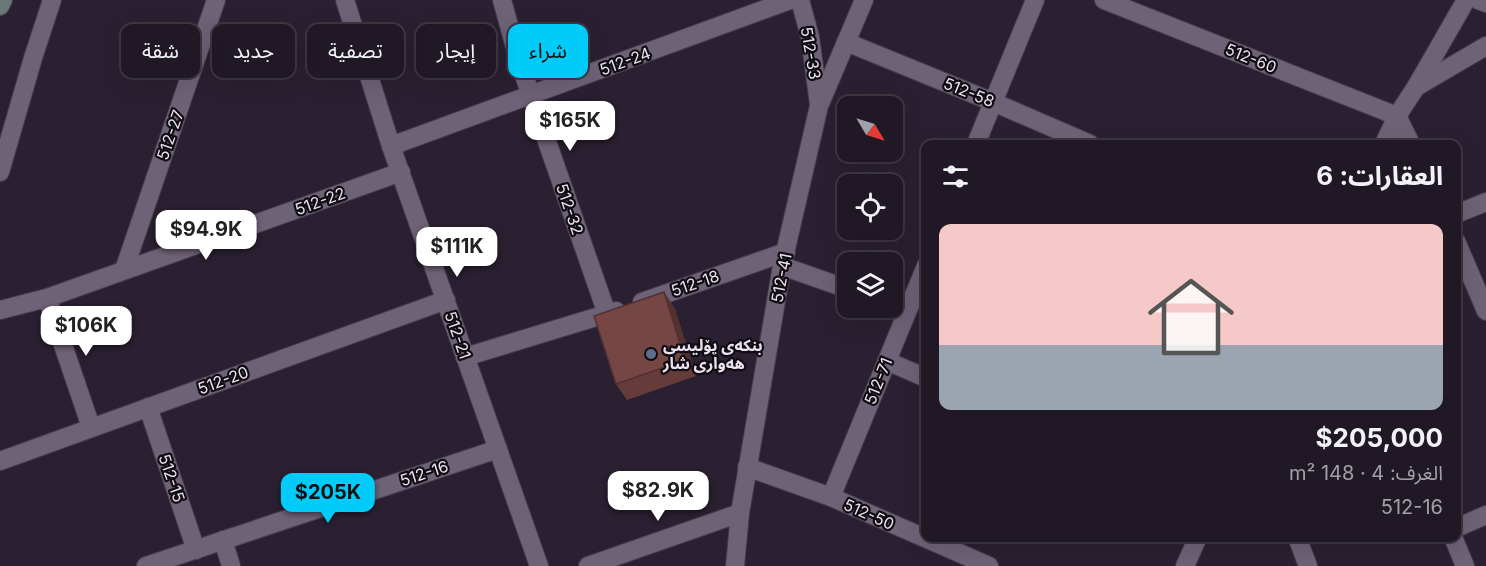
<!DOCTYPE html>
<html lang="ar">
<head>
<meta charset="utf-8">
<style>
	:root { --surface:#201825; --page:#2d2532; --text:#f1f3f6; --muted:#a2a0a7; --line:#3d3742; --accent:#00cbf9 }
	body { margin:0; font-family:Inter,"Noto Sans Arabic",sans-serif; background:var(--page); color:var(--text); direction:rtl; height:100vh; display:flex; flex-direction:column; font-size:22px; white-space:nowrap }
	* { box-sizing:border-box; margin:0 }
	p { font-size:20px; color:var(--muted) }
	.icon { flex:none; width:33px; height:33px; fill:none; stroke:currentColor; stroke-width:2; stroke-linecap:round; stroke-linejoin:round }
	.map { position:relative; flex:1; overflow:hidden; direction:ltr }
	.side { position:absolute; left:921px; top:140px; width:540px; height:402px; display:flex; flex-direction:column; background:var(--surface); border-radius:12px; box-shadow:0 6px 24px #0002,0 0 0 2px var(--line); direction:rtl }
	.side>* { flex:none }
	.guide { position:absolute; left:18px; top:24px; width:570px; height:54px; direction:rtl; display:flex; gap:12px }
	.needle { width:39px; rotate:128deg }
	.buttons { position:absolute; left:837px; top:96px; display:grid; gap:12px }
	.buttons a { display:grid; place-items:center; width:66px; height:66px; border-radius:12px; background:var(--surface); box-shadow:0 6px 24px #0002,0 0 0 2px var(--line); font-size:30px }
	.price { position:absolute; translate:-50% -51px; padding:0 14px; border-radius:12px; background:#fff; color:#222; font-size:20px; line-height:39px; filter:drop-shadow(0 2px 3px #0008) }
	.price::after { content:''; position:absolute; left:50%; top:36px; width:18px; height:14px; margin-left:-9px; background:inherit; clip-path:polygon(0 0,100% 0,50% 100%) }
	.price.current { background:var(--accent); color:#111 }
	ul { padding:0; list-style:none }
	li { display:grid; align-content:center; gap:12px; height:318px; padding:0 18px }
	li+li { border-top:2px solid var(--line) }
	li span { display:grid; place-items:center; height:186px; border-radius:12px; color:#555 }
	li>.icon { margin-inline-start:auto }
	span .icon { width:108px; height:108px; fill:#fffc; stroke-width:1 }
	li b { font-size:26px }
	h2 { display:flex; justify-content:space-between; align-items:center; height:72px; padding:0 18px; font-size:26px }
	.tag { padding:0 21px; border-radius:12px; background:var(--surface); box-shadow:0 6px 24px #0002,0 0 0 2px var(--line); font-size:21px; line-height:54px }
	.tag.current { background:var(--accent); color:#111 }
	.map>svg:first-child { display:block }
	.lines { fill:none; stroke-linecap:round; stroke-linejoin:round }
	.minor-casing { stroke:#463d4c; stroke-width:20 }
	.tertiary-casing { stroke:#463d4c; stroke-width:20 }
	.secondary-casing { stroke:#463d4c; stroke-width:20 }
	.minor { stroke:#6e6277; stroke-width:18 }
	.tertiary { stroke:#6e6277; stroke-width:18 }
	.secondary { stroke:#6a7779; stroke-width:18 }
	.wall { fill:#653c3a }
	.shaded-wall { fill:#523130 }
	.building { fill:#754644; stroke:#523130; stroke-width:1.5 }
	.service-dot { fill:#5c6f8a; stroke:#100c13; stroke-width:2 }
	.labels { text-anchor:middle; stroke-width:4.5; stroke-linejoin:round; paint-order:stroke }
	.street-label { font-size:16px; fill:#e9e2ee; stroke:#100c13 }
	.poi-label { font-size:16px; font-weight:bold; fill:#e9e2ee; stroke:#100c13; text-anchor:start }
</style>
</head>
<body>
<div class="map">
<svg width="1486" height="566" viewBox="0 0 1486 566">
	<rect width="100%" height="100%" fill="#2a2031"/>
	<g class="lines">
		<!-- minor casing -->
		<g class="minor-casing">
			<g id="minor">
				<path d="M345,0l46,146 148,420"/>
				<path d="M502,0l16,58 89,256"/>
				<path d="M800,0l10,37 9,67"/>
				<path d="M1104,0l293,116 14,28"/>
				<path d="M1478,0l8,3"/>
				<path d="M846,42l147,60 97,42"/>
				<path d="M1416,87l70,-41"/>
				<path d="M976,144l59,-144"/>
				<path d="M391,146l399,-146"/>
				<path d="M0,172l33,-114 19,-58"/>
				<path d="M1456,214l30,-12"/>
				<path d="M1456,241l30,70"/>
				<path d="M782,266l66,23"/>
				<path d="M124,270l92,-270"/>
				<path d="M47,298l44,129"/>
				<path d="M642,302l144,-50"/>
				<path d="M0,310l47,-12 354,-126"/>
				<path d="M465,357l151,-46"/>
				<path d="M887,361l39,17"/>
				<path d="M148,407l48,143"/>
				<path d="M0,461l446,-161"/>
				<path d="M747,467l84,30 158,69"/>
				<path d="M831,497l95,-231"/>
				<path d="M1456,528l30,-13"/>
				<path d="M1297,537l11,29"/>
				<path d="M1453,537l12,29"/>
				<path d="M223,540l8,26"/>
				<path d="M146,566l352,-117"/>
				<path d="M588,566l152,-53"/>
				<path d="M735,566l5,-53 42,-247 37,-160 45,-106"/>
			</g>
		</g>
		<!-- tertiary casing -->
		<g class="tertiary-casing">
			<g id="tertiary">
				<path d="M1384,144l13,-28 19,-29 50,-87"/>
				<path d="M1185,566l13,-29"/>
			</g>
		</g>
		<!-- secondary casing -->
		<g class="secondary-casing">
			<path id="secondary" d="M0,6l3,-6"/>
		</g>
		<!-- minor -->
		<use href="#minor" class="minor"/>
		<!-- tertiary -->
		<use href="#tertiary" class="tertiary"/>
		<!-- secondary -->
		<use href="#secondary" class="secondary"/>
	</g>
	<!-- wall -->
	<path class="wall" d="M664,292l11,17 21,67 -69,24 -11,-16z"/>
	<!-- shaded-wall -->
	<path class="shaded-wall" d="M664,292l11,17 21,67 -11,-16z"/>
	<!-- building -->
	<path class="building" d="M664,292l21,68 -69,24 -22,-68z"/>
	<!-- markers -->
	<circle class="service-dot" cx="651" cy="354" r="6"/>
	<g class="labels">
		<!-- street labels -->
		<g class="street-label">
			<text transform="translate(811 53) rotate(80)" y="6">512-33</text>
			<text transform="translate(1251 58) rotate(22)" y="6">512-60</text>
			<text transform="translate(625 61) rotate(-20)" y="6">512-24</text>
			<text transform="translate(969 92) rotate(22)" y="6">512-58</text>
			<text transform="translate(170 135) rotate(-71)" y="6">512-27</text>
			<text transform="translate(320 201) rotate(-20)" y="6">512-22</text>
			<text transform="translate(570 209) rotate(71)" y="6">512-32</text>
			<text transform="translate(781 278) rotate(-79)" y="6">512-41</text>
			<text transform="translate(695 283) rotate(-19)" y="6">512-18</text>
			<text transform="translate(458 335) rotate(71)" y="6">512-21</text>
			<text transform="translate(223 380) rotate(-20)" y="6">512-20</text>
			<text transform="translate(878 381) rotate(-68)" y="6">512-71</text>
			<text transform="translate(424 473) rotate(-18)" y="6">512-16</text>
			<text transform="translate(172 478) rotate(71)" y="6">512-15</text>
			<text transform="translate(869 514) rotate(24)" y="6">512-50</text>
		</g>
		<!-- poi labels -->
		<g class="poi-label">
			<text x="663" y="351">بنکەی پۆلیسی<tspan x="663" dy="18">هەواری شار</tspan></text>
		</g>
	</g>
</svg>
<div class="buttons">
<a><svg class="needle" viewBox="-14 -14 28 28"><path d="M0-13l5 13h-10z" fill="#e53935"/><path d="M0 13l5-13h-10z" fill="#a2a0a7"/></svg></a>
<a><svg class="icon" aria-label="locate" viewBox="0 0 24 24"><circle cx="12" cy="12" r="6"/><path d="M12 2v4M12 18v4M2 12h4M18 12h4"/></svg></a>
<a><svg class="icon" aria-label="layers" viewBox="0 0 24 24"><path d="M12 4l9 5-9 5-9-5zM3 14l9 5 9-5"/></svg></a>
</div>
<b class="price" style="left:570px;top:152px">$165K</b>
<b class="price" style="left:206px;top:261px">$94.9K</b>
<b class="price" style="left:457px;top:278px">$111K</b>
<b class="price" style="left:86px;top:357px">$106K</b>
<b class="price" style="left:658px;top:522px">$82.9K</b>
<b class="price current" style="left:328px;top:524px">$205K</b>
<div class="guide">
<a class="tag current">شراء</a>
<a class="tag">إيجار</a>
<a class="tag">تصفية</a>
<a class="tag">جديد</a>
<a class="tag">شقة</a>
</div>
<section class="side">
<h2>العقارات: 6<svg class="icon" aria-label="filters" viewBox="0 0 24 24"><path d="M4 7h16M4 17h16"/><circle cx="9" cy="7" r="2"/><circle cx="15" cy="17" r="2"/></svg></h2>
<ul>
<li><span style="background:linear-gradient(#f6c9c9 65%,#9aa5b1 0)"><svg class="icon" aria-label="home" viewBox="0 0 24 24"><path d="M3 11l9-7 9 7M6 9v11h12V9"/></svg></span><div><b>$205,000</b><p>الغرف: 4 · 148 m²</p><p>512-16</p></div></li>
</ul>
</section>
</div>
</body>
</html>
